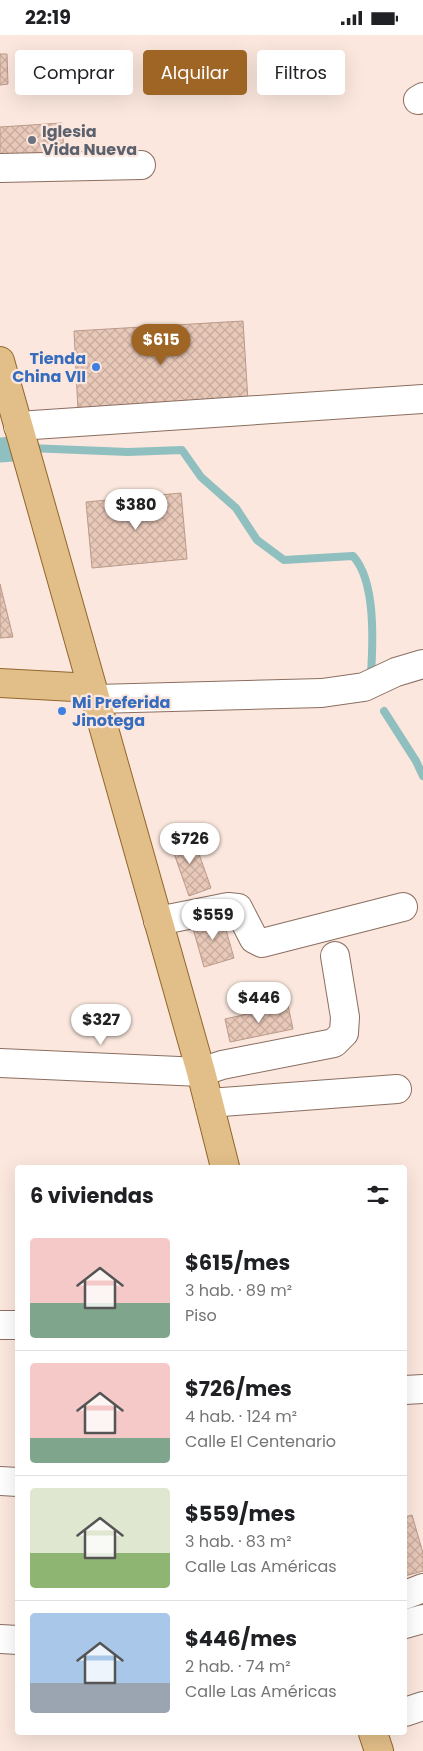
<!DOCTYPE html>
<html lang="es">
<head>
<meta charset="utf-8">
<style>
	:root { --surface:#fff; --page:#f2f2f2; --text:#202124; --muted:#757577; --line:#e0e0e0; --accent:#9f6525 }
	body { margin:0; font-family:Poppins,sans-serif; background:var(--page); color:var(--text); height:100vh; display:flex; flex-direction:column; font-size:19px; white-space:nowrap }
	* { box-sizing:border-box; margin:0 }
	p { font-size:16px; color:var(--muted) }
	.icon { flex:none; width:28px; height:28px; fill:none; stroke:currentColor; stroke-width:2; stroke-linecap:round; stroke-linejoin:round }
	.map { position:relative; flex:1; overflow:hidden }
	.drawer { position:absolute; left:15px; top:1130px; width:392px; height:570px; display:flex; flex-direction:column; background:var(--surface); border-radius:5px; box-shadow:0 5px 20px #0002 }
	.drawer>* { flex:none }
	.hud { position:absolute; left:15px; top:15px; width:394px; height:45px; display:flex; gap:10px }
	.price { position:absolute; translate:-50% -42px; padding:0 11px; border-radius:18px; background:#fff; color:#222; font-size:16px; line-height:32px; filter:drop-shadow(0 1px 2px #0008) }
	.price::after { content:''; position:absolute; left:50%; top:30px; width:15px; height:11px; margin-left:-8px; background:inherit; clip-path:polygon(0 0,100% 0,50% 100%) }
	.price.on { background:var(--accent); color:#fff }
	ul { padding:0; list-style:none }
	li { display:flex; align-items:center; gap:15px; height:125px; padding:0 15px }
	li+li { border-top:1px solid var(--line) }
	li span { display:grid; place-items:center; flex:none; width:140px; height:100px; border-radius:5px; color:#555 }
	li>.icon { margin-inline-start:auto }
	span .icon { width:60px; height:60px; fill:#fffc; stroke-width:1 }
	li b { font-size:21px }
	h2 { display:flex; justify-content:space-between; align-items:center; height:60px; padding:0 15px; font-size:21px }
	.chip { padding:0 18px; border-radius:5px; background:var(--surface); box-shadow:0 5px 20px #0002; font-size:18px; line-height:45px }
	.chip.on { background:var(--accent); color:#fff }
	.status { display:flex; justify-content:space-between; align-items:center; height:35px; padding:0 25px; background:var(--surface); direction:ltr }
	.status svg { height:14px; fill:currentColor }
	.map>svg:first-child { display:block }
	.lines { fill:none; stroke-linecap:round; stroke-linejoin:round }
	.stream { stroke:#90bfc0; stroke-width:8 }
	.canal { stroke:#90bfc0; stroke-width:25 }
	.building { fill:url(#building-cross-hatch); stroke:#ba9a8b }
	.minor-casing { stroke:#8b6e60; stroke-width:30 }
	.major-casing { stroke:#91672a; stroke-width:30 }
	.minor { stroke:#fff; stroke-width:28 }
	.major { stroke:#e2be88; stroke-width:28 }
	.worship-dot { fill:#6b7280; stroke:#fbe7dd; stroke-width:2 }
	.shop-dot { fill:#3f7fe0; stroke:#fbe7dd; stroke-width:2 }
	.labels { text-anchor:middle; stroke-width:4.5; stroke-linejoin:round; paint-order:stroke }
	.worship-label { font-size:16px; font-weight:bold; fill:#5b616d; stroke:#fbe7dd; text-anchor:start }
	.shop-label { font-size:16px; font-weight:bold; fill:#366cbe; stroke:#fbe7dd; text-anchor:end }
</style>
</head>
<body>
<div class="status"><b>22:19</b><svg viewBox="0 0 49 12"><path d="M0 12V9h3v3zM5 12V6h3v6zM10 12V3h3v9zM15 12V0h3v12zM26 1h20v11H26zM47 4h2v5h-2z"/></svg></div>
<div class="map">
<svg width="423" height="1716" viewBox="0 0 423 1716">
	<defs>
		<pattern id="building-cross-hatch" width="8" height="8" patternUnits="userSpaceOnUse" patternTransform="scale(1.25)"><rect width="8" height="8" fill="#e8c8b8"/><path d="M0 0l8 8M0 8l8-8" fill="none" stroke="#c7ab9d"/></pattern>
	</defs>
	<rect width="100%" height="100%" fill="#fbe7dd"/>
	<g class="lines">
		<!-- stream -->
		<g class="stream">
			<path d="M29,413l99,4 54,-2 19,27 35,31 21,32 27,20 69,-4c23,25 20,86 18,118"/>
			<path d="M384,676l32,50 7,15"/>
		</g>
		<!-- canal -->
		<path class="canal" d="M0,415l25,-2"/>
	</g>
	<!-- building -->
	<g class="building">
		<path d="M0,19h7l1,30 -8,1z"/>
		<path d="M62,88l2,29 -64,5v-30z"/>
		<path d="M243,286l5,80 -170,10 -4,-80z"/>
		<path d="M181,458l6,66 -95,9 -6,-66z"/>
		<path d="M0,549l13,53 -13,1z"/>
		<path d="M192,799l19,54 -22,8 -19,-54z"/>
		<path d="M222,881l12,42 -30,9 -12,-42z"/>
		<path d="M288,970l5,24 -63,13 -5,-23z"/>
		<path d="M412,1480l11,38v18l-18,5v-59z"/>
	</g>
	<g class="lines">
		<!-- minor casing -->
		<g class="minor-casing">
			<g id="minor">
				<path d="M418,65l5,-3"/>
				<path d="M0,133l141,-3"/>
				<path d="M18,391l405,-27"/>
				<path d="M96,664l226,-6 42,-6 32,-15 27,-8"/>
				<path d="M158,886l70,-14 10,1 16,31 8,4 141,-36"/>
				<path d="M0,1028l201,9 21,-7 112,-22 10,-10 1,-16 -10,-61"/>
				<path d="M209,1068l188,-14"/>
				<path d="M0,1290h18"/>
				<path d="M405,1355l18,-1"/>
				<path d="M0,1446l18,1"/>
				<path d="M405,1560l18,-7"/>
				<path d="M405,1589l18,-5"/>
				<path d="M0,1604l18,1"/>
				<path d="M405,1677l18,-6"/>
			</g>
		</g>
		<!-- major casing -->
		<g class="major-casing">
			<g id="major">
				<path d="M0,326l201,711 24,95"/>
				<path d="M0,648l92,5"/>
				<path d="M373,1698l6,18"/>
			</g>
		</g>
		<!-- minor -->
		<use href="#minor" class="minor"/>
		<!-- major -->
		<use href="#major" class="major"/>
	</g>
	<!-- markers -->
	<circle class="worship-dot" cx="32" cy="105" r="5"/>
	<g class="shop-dot">
		<circle cx="96" cy="332" r="5"/>
		<circle cx="62" cy="676" r="5"/>
	</g>
	<g class="labels">
		<!-- worship labels -->
		<g class="worship-label">
			<text x="42" y="102">Iglesia<tspan x="42" dy="18">Vida Nueva</tspan></text>
		</g>
		<!-- shop labels -->
		<g class="shop-label">
			<text x="86" y="329">Tienda<tspan x="86" dy="18">China VII</tspan></text>
			<text x="72" y="673" text-anchor="start">Mi Preferida<tspan x="72" dy="18">Jinotega</tspan></text>
		</g>
	</g>
</svg>
<b class="price on" style="left:161px;top:331px">$615</b>
<b class="price" style="left:136px;top:496px">$380</b>
<b class="price" style="left:190px;top:830px">$726</b>
<b class="price" style="left:213px;top:906px">$559</b>
<b class="price" style="left:259px;top:989px">$446</b>
<b class="price" style="left:101px;top:1011px">$327</b>
<div class="hud">
<a class="chip">Comprar</a>
<a class="chip on">Alquilar</a>
<a class="chip">Filtros</a>
</div>
<section class="drawer">
<h2>6 viviendas<svg class="icon" aria-label="filters" viewBox="0 0 24 24"><path d="M4 7h16M4 17h16"/><circle cx="9" cy="7" r="2"/><circle cx="15" cy="17" r="2"/></svg></h2>
<ul>
<li><span style="background:linear-gradient(#f6c9c9 65%,#7fa58c 0)"><svg class="icon" aria-label="home" viewBox="0 0 24 24"><path d="M3 11l9-7 9 7M6 9v11h12V9"/></svg></span><div><b>$615/mes</b><p>3 hab. · 89 m²</p><p>Piso</p></div></li>
<li><span style="background:linear-gradient(#f6c9c9 75%,#7fa58c 0)"><svg class="icon" aria-label="home" viewBox="0 0 24 24"><path d="M3 11l9-7 9 7M6 9v11h12V9"/></svg></span><div><b>$726/mes</b><p>4 hab. · 124 m²</p><p>Calle El Centenario</p></div></li>
<li><span style="background:linear-gradient(#dfe7d0 65%,#8fb573 0)"><svg class="icon" aria-label="home" viewBox="0 0 24 24"><path d="M3 11l9-7 9 7M6 9v11h12V9"/></svg></span><div><b>$559/mes</b><p>3 hab. · 83 m²</p><p>Calle Las Américas</p></div></li>
<li><span style="background:linear-gradient(#a9c7e8 70%,#9aa5b1 0)"><svg class="icon" aria-label="home" viewBox="0 0 24 24"><path d="M3 11l9-7 9 7M6 9v11h12V9"/></svg></span><div><b>$446/mes</b><p>2 hab. · 74 m²</p><p>Calle Las Américas</p></div></li>
</ul>
</section>
</div>
</body>
</html>
